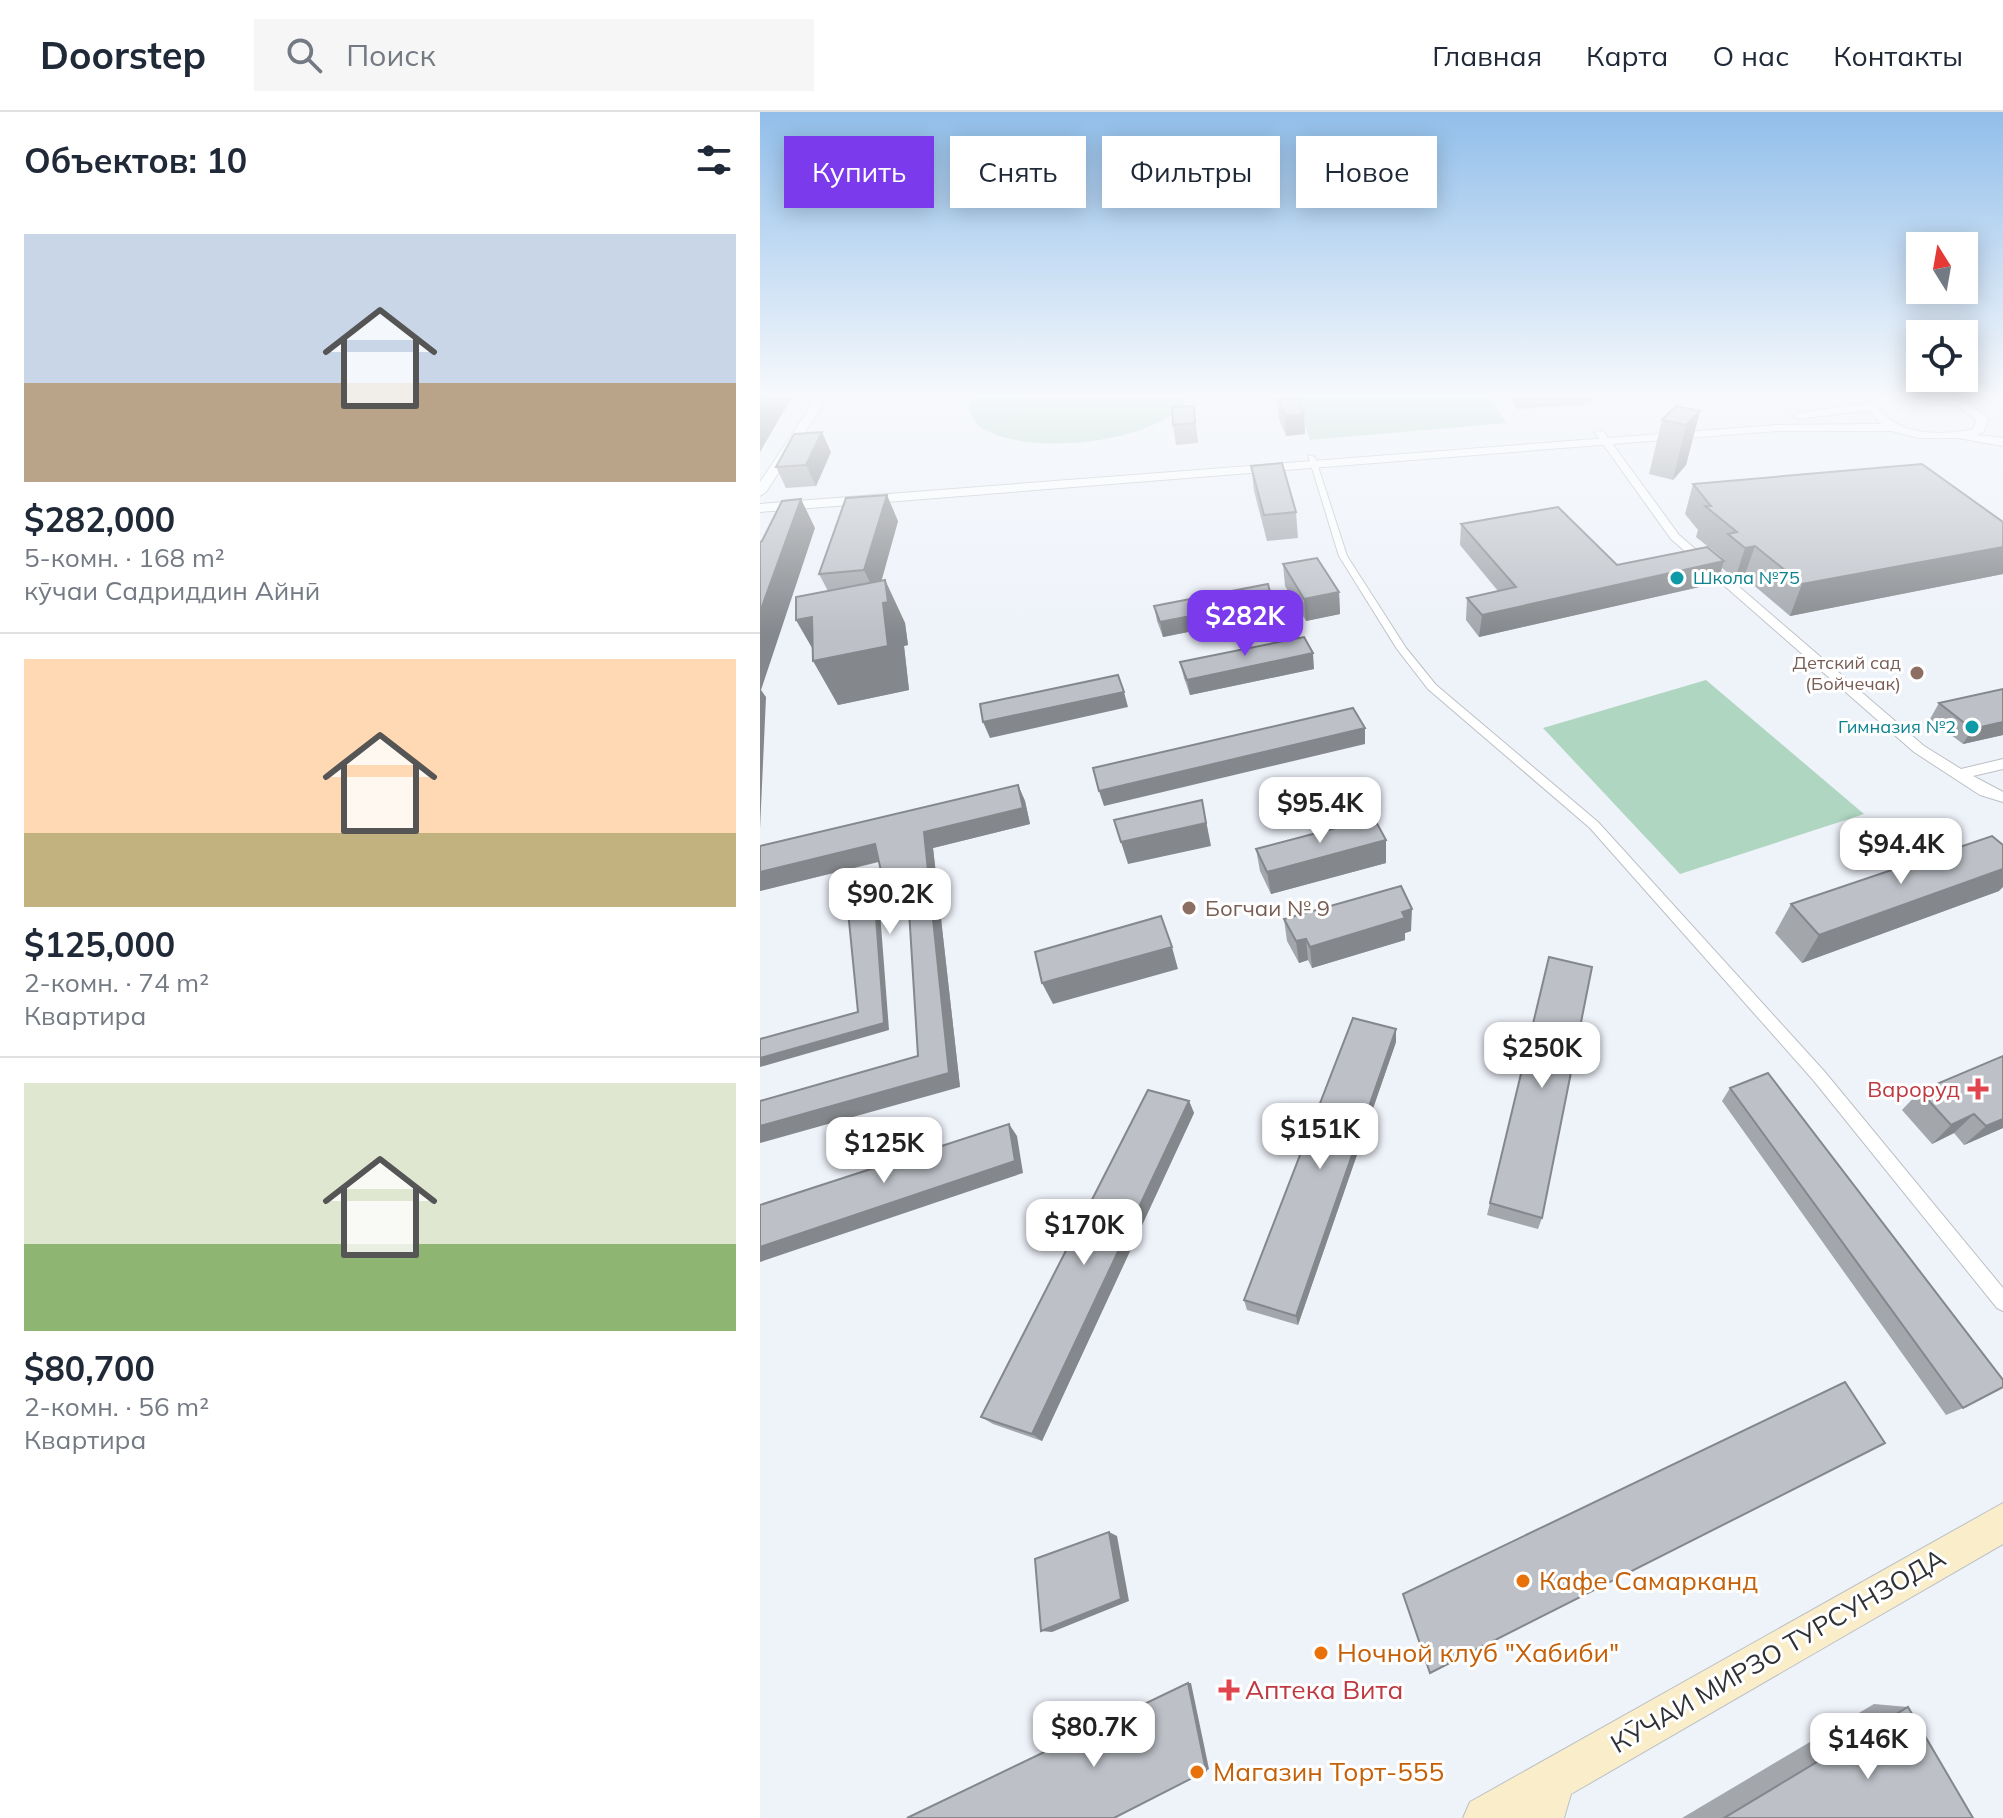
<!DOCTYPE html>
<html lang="ru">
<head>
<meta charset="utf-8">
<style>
	:root { --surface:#fff; --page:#f6f6f7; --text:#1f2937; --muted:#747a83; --line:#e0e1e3; --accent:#7c3aed }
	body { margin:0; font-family:Mulish,sans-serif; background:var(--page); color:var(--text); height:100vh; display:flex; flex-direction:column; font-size:30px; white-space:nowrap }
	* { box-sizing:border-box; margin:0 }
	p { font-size:26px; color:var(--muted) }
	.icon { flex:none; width:44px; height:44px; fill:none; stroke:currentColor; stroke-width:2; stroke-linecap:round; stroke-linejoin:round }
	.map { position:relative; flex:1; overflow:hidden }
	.sheet { display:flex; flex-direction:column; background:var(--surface); width:760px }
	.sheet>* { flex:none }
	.hud { position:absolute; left:24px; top:24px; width:760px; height:72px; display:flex; gap:16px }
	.needle { width:52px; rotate:349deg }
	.buttons { position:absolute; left:1146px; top:120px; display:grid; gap:16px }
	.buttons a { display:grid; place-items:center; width:72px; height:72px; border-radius:0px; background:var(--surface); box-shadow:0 4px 20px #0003; font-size:40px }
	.price { position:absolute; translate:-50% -68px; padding:0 18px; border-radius:16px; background:#fff; color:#222; font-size:26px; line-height:52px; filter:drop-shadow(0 2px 4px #0008) }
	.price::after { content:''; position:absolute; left:50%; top:48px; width:24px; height:18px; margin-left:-12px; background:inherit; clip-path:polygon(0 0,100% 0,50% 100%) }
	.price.on { background:var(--accent); color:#fff }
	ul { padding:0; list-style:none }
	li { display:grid; align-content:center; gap:16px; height:424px; padding:0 24px }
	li+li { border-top:2px solid var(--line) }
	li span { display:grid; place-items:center; height:248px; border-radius:0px; color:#555 }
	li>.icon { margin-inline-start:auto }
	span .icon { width:144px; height:144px; fill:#fffc; stroke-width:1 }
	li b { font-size:34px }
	h2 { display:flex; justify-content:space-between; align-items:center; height:96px; padding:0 24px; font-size:34px }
	.tag { padding:0 28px; border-radius:0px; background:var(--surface); box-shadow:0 4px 20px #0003; font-size:28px; line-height:72px }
	.tag.on { background:var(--accent); color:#fff }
	header { display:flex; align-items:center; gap:48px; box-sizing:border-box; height:112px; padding:0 40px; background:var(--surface); border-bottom:2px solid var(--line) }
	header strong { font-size:38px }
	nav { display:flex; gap:44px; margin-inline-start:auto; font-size:28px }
	.search { width:560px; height:72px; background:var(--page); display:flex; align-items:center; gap:20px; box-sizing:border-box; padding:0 28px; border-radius:0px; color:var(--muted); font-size:30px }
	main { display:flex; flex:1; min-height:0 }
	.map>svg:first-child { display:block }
	.green { fill:#afd6c1 }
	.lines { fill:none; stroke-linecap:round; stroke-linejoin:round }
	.pedestrian-casing { stroke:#bcc0c6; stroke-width:2 }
	.minor-casing { stroke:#bcc0c6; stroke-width:2 }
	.tertiary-casing { stroke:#bcc0c6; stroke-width:2 }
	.secondary-casing { stroke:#bcc0c6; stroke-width:2 }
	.pedestrian { fill:#fff; fill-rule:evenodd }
	.minor { fill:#fff; fill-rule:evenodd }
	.tertiary { fill:#fff; fill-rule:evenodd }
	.secondary { fill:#f9eec9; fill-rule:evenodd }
	.wall { fill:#a3a6ab }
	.shaded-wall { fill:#84878b }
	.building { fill:#bdc1c7; stroke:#84878b; stroke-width:2 }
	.culture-dot { fill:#0f9aa8; stroke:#fff; stroke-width:3 }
	.education-dot { fill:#8d6e63; stroke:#fff; stroke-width:3 }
	.health-dot { fill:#e0444e; stroke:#fff; stroke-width:3 }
	.food-dot { fill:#e8710a; stroke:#fff; stroke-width:3 }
	.labels { text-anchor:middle; stroke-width:6; stroke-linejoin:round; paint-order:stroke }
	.far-culture-label { font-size:18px; fill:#0d838f; stroke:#fff; text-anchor:start }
	.far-education-label { font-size:18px; fill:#785e54; stroke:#fff; text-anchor:end }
	.education-label { font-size:22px; fill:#785e54; stroke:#fff; text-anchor:start }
	.health-label { font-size:22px; fill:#be3a42; stroke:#fff; text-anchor:end }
	.near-food-label { font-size:26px; fill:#c56008; stroke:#fff; text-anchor:start }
	.near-street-label { font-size:26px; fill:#303134; stroke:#fff }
	.near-health-label { font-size:26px; fill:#be3a42; stroke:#fff; text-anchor:start }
</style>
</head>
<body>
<header>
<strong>Doorstep</strong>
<div class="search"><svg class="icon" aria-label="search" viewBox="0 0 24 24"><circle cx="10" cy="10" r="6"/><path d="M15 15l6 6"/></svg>Поиск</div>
<nav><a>Главная</a><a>Карта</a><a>О нас</a><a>Контакты</a></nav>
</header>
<main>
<section class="sheet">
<h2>Объектов: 10<svg class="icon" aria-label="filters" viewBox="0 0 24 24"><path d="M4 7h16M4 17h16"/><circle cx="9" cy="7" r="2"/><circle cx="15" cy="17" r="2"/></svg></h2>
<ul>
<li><span style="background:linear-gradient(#c9d6e8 60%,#b9a48a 0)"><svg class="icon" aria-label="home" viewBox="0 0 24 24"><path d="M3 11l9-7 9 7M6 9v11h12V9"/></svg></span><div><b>$282,000</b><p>5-комн. · 168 m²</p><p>кӯчаи Садриддин Айнӣ</p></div></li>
<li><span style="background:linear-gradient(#ffd9b3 70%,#c2b280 0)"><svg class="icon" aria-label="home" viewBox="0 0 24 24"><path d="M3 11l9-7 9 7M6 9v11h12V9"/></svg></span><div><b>$125,000</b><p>2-комн. · 74 m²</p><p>Квартира</p></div></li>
<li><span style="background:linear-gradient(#dfe7d0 65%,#8fb573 0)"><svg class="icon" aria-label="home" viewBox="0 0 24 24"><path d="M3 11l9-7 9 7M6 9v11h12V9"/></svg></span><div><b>$80,700</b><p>2-комн. · 56 m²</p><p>Квартира</p></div></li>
</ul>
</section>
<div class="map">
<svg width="1243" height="1706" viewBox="0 0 1243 1706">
	<rect width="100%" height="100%" fill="#eef2f9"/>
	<!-- green -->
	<g class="green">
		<path d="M211,285h217c-27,48 -166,61 -209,29 -4,-4 -7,-11 -10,-16z"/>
		<path d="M536,285h192l19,26 -197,17z"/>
		<path d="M946,568l158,134 -184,60 -137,-146z"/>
	</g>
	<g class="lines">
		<!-- pedestrian casing -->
		<g class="pedestrian-casing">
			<path id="pedestrian" d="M548,343l7,2 32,99 59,92 30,37 162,137 226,249 179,217v23l-6,-3 -183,-227 -224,-253 -162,-139 -31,-40 -58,-93z"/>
		</g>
		<!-- minor casing -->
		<g class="minor-casing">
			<path id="minor" d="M837,319h6l76,104 245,211 37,23 42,-10v10l-30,7 30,16v10l-23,-7 -66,-43 -243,-213 -76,-106z"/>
		</g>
		<!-- tertiary casing -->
		<g class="tertiary-casing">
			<g id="tertiary">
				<path d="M57,285h11l-62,95 -6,4v-14z"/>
				<path d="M1119,285h14l-15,10c20,29 63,29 95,22l3,-9 -15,-12 -32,-11c23,0 42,5 59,22l-4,12 -7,4 26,3v8l-45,-8h-39l-27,-7h-116l-1016,81v-8l1016,-79 105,-1 -12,-14 -71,9 -6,-3 6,-3 71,-10z"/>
			</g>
		</g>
		<!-- secondary casing -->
		<g class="secondary-casing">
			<path id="secondary" d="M1243,1391v41l-432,250 -7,24h-101l7,-16z"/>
		</g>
		<!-- pedestrian -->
		<use href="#pedestrian" class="pedestrian"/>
		<!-- minor -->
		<use href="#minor" class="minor"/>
		<!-- tertiary -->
		<use href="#tertiary" class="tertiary"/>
		<!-- secondary -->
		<use href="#secondary" class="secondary"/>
	</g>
	<!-- wall -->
	<g class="wall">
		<path d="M750,285h82l-1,7 -74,5z"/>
		<path d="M517,287l27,15 1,20 -19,2 -7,-17z"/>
		<path d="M434,294l4,37 -22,2 -3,-20z"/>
		<path d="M940,299l-14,54 -13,15 -24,-6 13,-54z"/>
		<path d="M71,340l-15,34 -30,2 -10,-21z"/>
		<path d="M491,354l45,46 2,26 -31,3 -13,-50z"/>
		<path d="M933,372l310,38v52l-213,42 -46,-39 -9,2 -13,-11 -5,15 -238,54 -13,-17 1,-22 31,-7 -38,-46 1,-21 156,41 103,-7 1,-1 -25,-20 2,-7 -13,-16z"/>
		<path d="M138,409l-17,60 4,-1 20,43 3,22 -4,1 5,44 -71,15 -25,-56 -17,-29 32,-29 -9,-17z"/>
		<path d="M523,452l56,28 1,22 -34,7 -21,-35z"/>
		<path d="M394,494l119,9 -110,22 -6,-16z"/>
		<path d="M420,550l134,7 -124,26 -6,-17z"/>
		<path d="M1243,577v46l-40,9 -33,-25 9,-16z"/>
		<path d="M258,673l7,16 5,23 -97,24 27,239 -42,-31 -10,-162 -14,2 -11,-16 -4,-18 -119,29v-45z"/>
		<path d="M626,728v23l-115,31 -11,-23 -4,-22z"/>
		<path d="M1239,779l-197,72 -27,-30 16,-29z"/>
		<path d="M524,807l127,12 -6,2v7l-93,28 -4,-8 -9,3 -12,-22z"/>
		<path d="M789,845l-7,261 -4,11 -51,-14z"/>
		<path d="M636,930l-98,283 -51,-15 -3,-10z"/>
		<path d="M1243,944v72l-39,17 -10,-12 -22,11 -30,-34 18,-19z"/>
		<path d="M970,976l233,320 -17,7 -224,-314z"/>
		<path d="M429,989l5,12 -152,328 -49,-17 -12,-7z"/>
		<path d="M1114,1592l34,3 65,111h-291z"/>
	</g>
	<!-- shaded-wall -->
	<g class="shaded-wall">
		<path d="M7,285h25l-32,55v-44z"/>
		<path d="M940,299l-14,54 -13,15 13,-55z"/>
		<path d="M544,302l1,20 -19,2 -1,-20z"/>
		<path d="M62,320l9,20 -15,34 -10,-21z"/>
		<path d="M127,383l11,26 -21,76 -13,-27z"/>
		<path d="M41,387l14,29 -54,162 5,7 -6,132v-217z"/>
		<path d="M995,434l-11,31 -9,2 10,-31z"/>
		<path d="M1243,435v27l-213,42 12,-32z"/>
		<path d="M964,449l-7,22 -238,54 3,-22z"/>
		<path d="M125,468l20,43 3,22 -4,1 5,44 -71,15 -25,-44 6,-1 -23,-40 87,-17z"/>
		<path d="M579,480l1,22 -34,7 -2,-22z"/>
		<path d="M512,488l1,15 -110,22 -3,-15z"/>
		<path d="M553,541l1,16 -124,26 -3,-15z"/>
		<path d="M364,580l4,15 -138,31 -7,-16z"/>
		<path d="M1243,610v13l-40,9 9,-15z"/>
		<path d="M605,616v16l-261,62 -5,-15z"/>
		<path d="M258,673l7,16 5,23 -97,24 27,239 -200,56v-17l189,-53 -25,-241z"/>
		<path d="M442,688l9,46 -83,18 -7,-22z"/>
		<path d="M626,728v23l-115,31 -4,-22z"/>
		<path d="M115,732l10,16 -125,31v-19z"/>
		<path d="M1243,757v18l-4,4 -197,72 17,-28z"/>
		<path d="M115,792l5,8 9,118 -129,37v-9l124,-35z"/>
		<path d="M652,797l-1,22 -6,2v7l-93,28 -2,-21z"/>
		<path d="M546,827l2,21 -9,3 -3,-22z"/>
		<path d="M412,835l6,22 -125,35 -11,-21z"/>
		<path d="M636,917v13l-98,283 -2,-9z"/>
		<path d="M429,989l5,12 -152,328 -10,-7z"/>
		<path d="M1214,1002l-20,19 -22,11 19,-19z"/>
		<path d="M1243,1007v9l-39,17 22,-19z"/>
		<path d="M249,1012l8,12 6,37 -263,89v-15z"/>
		<path d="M349,1420l8,4 12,65 -77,31 -11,-1z"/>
		<path d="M428,1571h3l18,86 -3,2z"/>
	</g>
	<!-- building -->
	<g class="building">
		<path d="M0,285h7l-7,11z"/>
		<path d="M537,286l7,16 -19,2 -8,-17z"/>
		<path d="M434,294l1,17 -22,2 -1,-18z"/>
		<path d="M916,294l24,5 -14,14 -24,-5z"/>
		<path d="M62,320l-16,33 -30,2 18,-33z"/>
		<path d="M522,351l14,49 -32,3 -13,-49z"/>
		<path d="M1162,352l81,58v25l-201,37 -47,-38 -10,2 -17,-14 9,-2 -32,-26h6l-18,-22z"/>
		<path d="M127,383l-23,75 -45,4 27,-76z"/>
		<path d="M41,387l-41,113v-70l2,-1 20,-40z"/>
		<path d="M798,395l59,58 90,-18 17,14 -242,54 -15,-17 49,-11 -55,-63z"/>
		<path d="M557,446l22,34 -35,7 -21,-35z"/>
		<path d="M125,468l3,22 -5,1 5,43 -75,15 -1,-44 -16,3v-23z"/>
		<path d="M508,472l4,16 -112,22 -6,-16z"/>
		<path d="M544,525l9,16 -126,27 -7,-18z"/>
		<path d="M358,563l6,17 -141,30 -3,-18z"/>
		<path d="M1243,577v33l-31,7 -33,-26z"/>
		<path d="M593,596l12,20 -266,63 -6,-23z"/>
		<path d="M258,673l5,23 -99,24 25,241 -189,53v-25l158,-45 -11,-178 -24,2 -8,-36 -115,28v-26z"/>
		<path d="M442,688l4,23 -85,19 -7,-22z"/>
		<path d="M614,706l12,22 -119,32 -11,-23z"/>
		<path d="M1232,724l11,9v24l-184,66 -28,-31z"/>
		<path d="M641,774l11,23 -10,3 3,6 -95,29 -4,-8 -10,2 -12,-22z"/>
		<path d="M115,792l9,119 -124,35v-19l98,-27 -10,-101z"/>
		<path d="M401,804l11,31 -130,36 -7,-31z"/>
		<path d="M789,845l43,10 -50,251 -52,-15z"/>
		<path d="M593,906l43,11 -100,287 -52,-16z"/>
		<path d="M1243,944v63l-17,7 -12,-12 -23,11 -31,-34z"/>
		<path d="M1008,961l235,307v7l-40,21 -233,-320z"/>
		<path d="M388,978l41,11 -157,333 -51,-17z"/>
		<path d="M249,1012l6,37 -255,86v-42z"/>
		<path d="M1085,1270l40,61 -455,230 -27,-79z"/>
		<path d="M349,1420l12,67 -80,32 -6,-72z"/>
		<path d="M428,1571l18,88 -92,47h-207z"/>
		<path d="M1148,1595l65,111h-249z"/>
	</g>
	<!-- sky -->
	<linearGradient id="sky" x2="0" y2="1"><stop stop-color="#91beea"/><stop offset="0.54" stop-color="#f7f9fc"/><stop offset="1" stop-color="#f7f9fc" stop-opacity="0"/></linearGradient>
	<rect width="1243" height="524" fill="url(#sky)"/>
	<!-- markers -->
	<g class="culture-dot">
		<circle cx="917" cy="466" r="8"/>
		<circle cx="1212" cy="615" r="8"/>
	</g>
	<g class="education-dot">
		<circle cx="1157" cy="561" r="8"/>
		<circle cx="429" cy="796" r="8"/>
	</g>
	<g class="health-dot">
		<path d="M1214 965h8v8h8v8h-8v8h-8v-8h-8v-8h8z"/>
		<path d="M465 1566h8v8h8v8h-8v8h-8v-8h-8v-8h8z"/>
	</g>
	<g class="food-dot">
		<circle cx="763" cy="1469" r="8"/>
		<circle cx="561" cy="1541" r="8"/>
		<circle cx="437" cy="1660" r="8"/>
	</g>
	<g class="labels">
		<!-- far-culture labels -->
		<g class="far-culture-label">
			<text x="933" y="472">Школа №75</text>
			<text x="1196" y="621" text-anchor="end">Гимназия №2</text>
		</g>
		<!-- far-education labels -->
		<g class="far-education-label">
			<text x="1141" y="557">Детский сад<tspan x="1141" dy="21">(Бойчечак)</tspan></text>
		</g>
		<!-- education labels -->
		<g class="education-label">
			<text x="445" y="804">Богчаи № 9</text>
		</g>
		<!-- health labels -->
		<g class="health-label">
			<text x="1200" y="985">Вароруд</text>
		</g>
		<!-- near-food labels -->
		<g class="near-food-label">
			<text x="779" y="1478">Кафе Самарканд</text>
			<text x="577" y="1550">Ночной клуб "Хабиби"</text>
			<text x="453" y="1669">Магазин Торт-555</text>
		</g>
		<!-- near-street labels -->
		<g class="near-street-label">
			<text transform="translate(1018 1539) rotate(-30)" y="9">КӮЧАИ МИРЗО ТУРСУНЗОДА</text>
		</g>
		<!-- near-health labels -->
		<g class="near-health-label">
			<text x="485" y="1587">Аптека Вита</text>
		</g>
	</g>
</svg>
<div class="buttons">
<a><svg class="needle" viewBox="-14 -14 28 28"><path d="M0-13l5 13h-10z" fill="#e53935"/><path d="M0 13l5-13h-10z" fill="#747a83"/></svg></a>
<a><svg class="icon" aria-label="locate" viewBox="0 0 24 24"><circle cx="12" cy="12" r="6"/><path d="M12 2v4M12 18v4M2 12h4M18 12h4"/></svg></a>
</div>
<b class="price on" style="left:485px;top:546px">$282K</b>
<b class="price" style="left:560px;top:733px">$95.4K</b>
<b class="price" style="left:1141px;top:774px">$94.4K</b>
<b class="price" style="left:130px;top:824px">$90.2K</b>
<b class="price" style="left:782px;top:978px">$250K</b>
<b class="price" style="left:560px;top:1059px">$151K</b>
<b class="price" style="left:124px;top:1073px">$125K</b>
<b class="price" style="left:324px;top:1155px">$170K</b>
<b class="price" style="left:334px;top:1657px">$80.7K</b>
<b class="price" style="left:1108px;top:1669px">$146K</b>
<div class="hud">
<a class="tag on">Купить</a>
<a class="tag">Снять</a>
<a class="tag">Фильтры</a>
<a class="tag">Новое</a>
</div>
</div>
</main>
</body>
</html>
